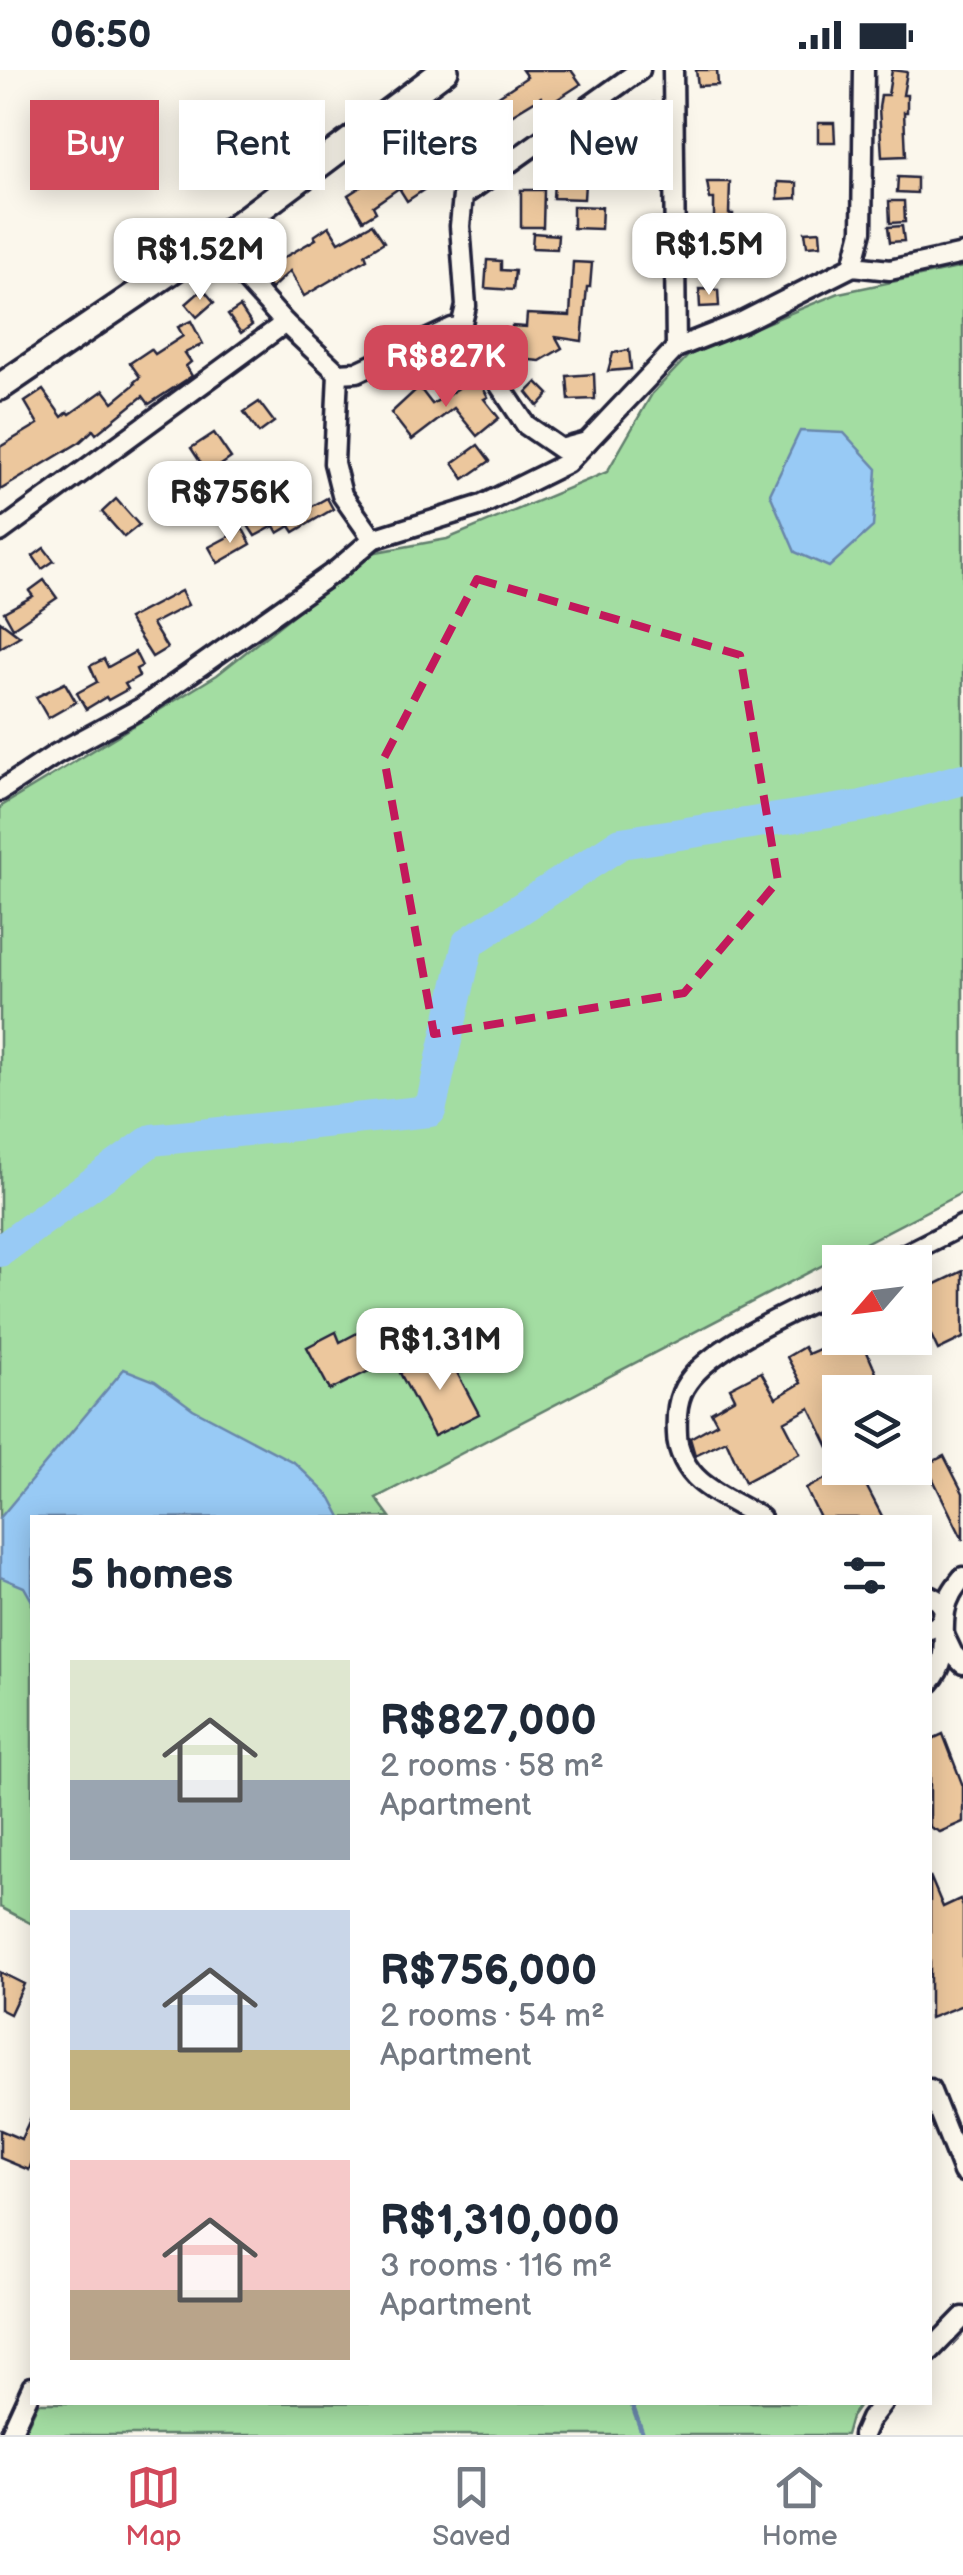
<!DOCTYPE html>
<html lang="en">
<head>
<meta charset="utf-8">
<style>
	:root { --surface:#fff; --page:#f2f2f3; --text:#1f2937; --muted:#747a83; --line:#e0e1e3; --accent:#d1495b }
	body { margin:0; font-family:"Balsamiq Sans",sans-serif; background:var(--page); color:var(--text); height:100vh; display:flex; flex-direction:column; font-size:38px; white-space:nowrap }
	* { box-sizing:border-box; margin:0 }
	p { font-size:32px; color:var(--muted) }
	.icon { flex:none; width:55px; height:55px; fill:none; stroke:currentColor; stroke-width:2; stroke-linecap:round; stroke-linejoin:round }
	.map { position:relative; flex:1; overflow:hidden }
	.side { position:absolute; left:30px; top:1445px; width:902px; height:890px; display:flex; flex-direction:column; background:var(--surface); border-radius:0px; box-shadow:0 5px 25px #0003 }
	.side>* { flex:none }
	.hud { position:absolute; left:30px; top:30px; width:905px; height:90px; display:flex; gap:20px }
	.needle { width:65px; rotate:242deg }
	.controls { position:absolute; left:822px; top:1175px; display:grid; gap:20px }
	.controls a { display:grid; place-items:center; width:110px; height:110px; border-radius:0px; background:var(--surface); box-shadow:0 5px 25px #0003; font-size:50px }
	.price { position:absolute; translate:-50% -85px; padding:0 22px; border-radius:20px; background:#fff; color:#222; font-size:32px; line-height:65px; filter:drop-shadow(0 2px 5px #0008) }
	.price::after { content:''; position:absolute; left:50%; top:60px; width:30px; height:22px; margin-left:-15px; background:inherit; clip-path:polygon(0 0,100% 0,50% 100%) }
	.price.on { background:var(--accent); color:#fff }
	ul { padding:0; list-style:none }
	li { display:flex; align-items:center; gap:30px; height:250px; padding:0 40px }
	li span { display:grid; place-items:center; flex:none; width:280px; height:200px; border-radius:0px; color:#555 }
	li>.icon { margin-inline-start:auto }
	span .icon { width:120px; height:120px; fill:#fffc; stroke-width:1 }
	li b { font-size:42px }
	h2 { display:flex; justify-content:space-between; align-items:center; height:120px; padding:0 40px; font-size:42px }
	.pill { padding:0 35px; border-radius:0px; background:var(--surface); box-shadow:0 5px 25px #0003; font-size:35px; line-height:90px }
	.pill.on { background:var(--accent); color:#fff }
	.status { display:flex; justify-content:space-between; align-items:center; height:70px; padding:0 50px; background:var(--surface); direction:ltr }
	.status svg { height:28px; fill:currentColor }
	.tab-bar { display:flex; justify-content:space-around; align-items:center; height:140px; border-top:2px solid var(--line); background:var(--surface); font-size:28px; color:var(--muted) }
	.tab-bar a { display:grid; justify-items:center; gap:5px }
	.tab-bar .on { color:var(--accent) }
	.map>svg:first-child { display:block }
	.green { fill:#a3dda2; stroke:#62806e; stroke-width:2.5 }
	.water { fill:#98caf5; stroke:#6987ab; stroke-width:2.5 }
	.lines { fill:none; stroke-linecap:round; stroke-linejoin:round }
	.stream { stroke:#6987ab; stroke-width:5 }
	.river { stroke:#98caf5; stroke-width:32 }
	.building { fill:#ecc79d; stroke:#22223b; stroke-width:2.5 }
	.street-casing { stroke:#22223b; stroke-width:25 }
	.secondary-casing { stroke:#22223b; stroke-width:32 }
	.street { stroke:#fbf7ec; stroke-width:18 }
	.secondary { stroke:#fbf7ec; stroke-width:25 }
	.marked { fill:none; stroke:#c2185b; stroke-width:8; stroke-dasharray:20 12; stroke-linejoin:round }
</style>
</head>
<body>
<div class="status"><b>06:50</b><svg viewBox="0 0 49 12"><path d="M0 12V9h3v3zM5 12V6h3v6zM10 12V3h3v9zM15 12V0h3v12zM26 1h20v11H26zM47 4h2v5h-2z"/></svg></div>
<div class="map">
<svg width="963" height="2365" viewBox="0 0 963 2365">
	<rect width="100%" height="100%" fill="#fbf7ec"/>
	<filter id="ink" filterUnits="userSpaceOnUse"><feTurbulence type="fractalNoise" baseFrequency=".01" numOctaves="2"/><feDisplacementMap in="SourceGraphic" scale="20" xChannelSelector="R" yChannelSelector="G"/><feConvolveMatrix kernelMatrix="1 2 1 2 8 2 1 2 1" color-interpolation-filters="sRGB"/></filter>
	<g filter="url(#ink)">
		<!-- green -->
		<g class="green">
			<path d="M963,197v925l-587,306 14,19 -358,1v406l-32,-17v-1100l217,-132 154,-122 76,-14 160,-67 45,-78 37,-39 150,-62z"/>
			<path d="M38,2333l823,-1v1l-10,14 -5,18h-823z"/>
		</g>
		<!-- water -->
		<g class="water">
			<path d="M800,361l44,2 33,36 -4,58 -44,40 -34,-15 -25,-58z"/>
			<path d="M124,1299l31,12 38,28 102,54 36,35 10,19 -309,1v83l-8,-14 -24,-10v-59z"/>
		</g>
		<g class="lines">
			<!-- stream -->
			<path class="stream" d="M631,2332l12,33"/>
			<!-- river -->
			<path class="river" d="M0,1181l152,-111 278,-29 38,-168 153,-100 241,-37 101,-27"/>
		</g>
		<!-- building -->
		<g class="building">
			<path d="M522,0h49l10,14 -34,22 -6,-9 -33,20 2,2 -11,7 5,8 -11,7 4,7 -33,22 -3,-5 -54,36 -8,-13 -26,18 3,6 -13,8 -15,-25 56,-36 25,-14 4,6 37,-24 -4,-6 12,-7 -2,-3 51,-34z"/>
			<path d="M696,0h21l1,15 -20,1z"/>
			<path d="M892,0l15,2 -4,23h4v17h-3l2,44 -24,1 -3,-49 2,-13h7z"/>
			<path d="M654,33l1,21h-18l-1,-20z"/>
			<path d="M818,53h16l1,19h-17z"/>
			<path d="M591,68h14v14h4l-1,28 -18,-1z"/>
			<path d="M898,107l19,1v15l-20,-1z"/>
			<path d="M554,111l31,2 -1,16 -31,-1z"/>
			<path d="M707,112h23l-1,32h4v15h-19v-30h-4z"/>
			<path d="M778,112l19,1v15l-19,1z"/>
			<path d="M521,120h23l-1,37h-22z"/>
			<path d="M889,131h15l1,21 -15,1z"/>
			<path d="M573,136l29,1 -1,22 -28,-1z"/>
			<path d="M372,154l12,18 -19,12 2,5 -63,37 -14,-25 -19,18 -14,-16 59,-34 -2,-3 15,-10 10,16z"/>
			<path d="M902,156l2,15 -14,1 -2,-15z"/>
			<path d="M820,161l1,14 -14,1 -2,-14z"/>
			<path d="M533,163l25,2 -1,14 -25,-1z"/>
			<path d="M487,190l14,1v9l14,1 -2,19 -28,-2z"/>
			<path d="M573,192l19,1 -2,24h-3l-5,54 -26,-4 6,11 -22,13 -43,-4 1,-14 12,1 2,-18 14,1 1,-13 43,2z"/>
			<path d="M203,219l11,13 -17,15 -11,-13z"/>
			<path d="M699,219l19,1 1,16 -19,1z"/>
			<path d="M240,237l12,18 -11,8 -13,-18z"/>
			<path d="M191,251l12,23 -18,9 6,9 -5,4 6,10 -43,28 -6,-8 -47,38 -3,-4 -13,12 -80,48v-43l38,-23 -13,-22 18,-12 19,27 6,-5 2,2 34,-24 9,12 22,-18 -1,-2 6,-5 -10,-14 21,-14 4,5 28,-18 -5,-9z"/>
			<path d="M629,280l2,19 -23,2 5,-18z"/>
			<path d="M594,304l1,25 -26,1 -2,-24z"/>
			<path d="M477,307l11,20 -4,2 15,19 -22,18 -23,-28 -42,32 -21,-27 28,-26 13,17z"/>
			<path d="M537,312l12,12 -11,12 -11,-14z"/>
			<path d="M259,332l15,20 -15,11 -15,-21z"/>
			<path d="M214,363l17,25 -23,16 -17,-26z"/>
			<path d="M478,375l12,16 -26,18 -11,-16z"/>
			<path d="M327,428l6,11 -39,23 -4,-6 -12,7 -4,-7 -19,10 -10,-15 29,-17 6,11 11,-7 4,8z"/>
			<path d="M116,429l23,26 -15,12 -22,-25z"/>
			<path d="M243,459l8,15 -33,19 -9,-16z"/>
			<path d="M44,478l10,13 -12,8 -9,-13z"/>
			<path d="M44,510l13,18 -44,30 -9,-16 29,-16 -4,-5z"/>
			<path d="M181,521l7,14 -36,19 15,24 -15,9 -24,-38z"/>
			<path d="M0,551l20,15 -20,12z"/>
			<path d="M135,582l7,14 -6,3 3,7 -14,8 3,5 -20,11 -2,-3 -20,12 -9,-16 20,-11 -7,-16 14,-7 4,8z"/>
			<path d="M65,613l11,19 -28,16 -12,-21z"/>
			<path d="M963,1201v67l-25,12 -23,-49v-7z"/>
			<path d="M363,1260l16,36 -49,24 -23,-43 29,-15 4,10z"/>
			<path d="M845,1268h16l16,37 -48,20 11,21v54l-30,-62 -26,14 16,31 -55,29 -19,-42 -31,15 -5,-17 27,-15 -6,-11 24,-14 -5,-10 31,-16 15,26 25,-15 -14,-26 17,-10 4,7z"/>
			<path d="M445,1280l34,64 -45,22 -34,-63z"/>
			<path d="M944,1386l19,37v47l-37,-75z"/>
			<path d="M846,1398h11l26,50h-63l-14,-29z"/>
			<path d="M943,1664l20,52v36l-23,10 -10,-5v-87z"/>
			<path d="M930,1806l13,31 17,-8 3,8v98l-33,13z"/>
			<path d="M0,1902l24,12 -14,30 -10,-5z"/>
			<path d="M32,2045v47l-3,8 -29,-12v-28l21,9z"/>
		</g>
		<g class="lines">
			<!-- street casing -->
			<g class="street-casing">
				<g id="street">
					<path d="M673,0l3,278"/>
					<path d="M212,172l73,81"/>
					<path d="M853,196l9,-35 2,-161"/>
					<path d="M461,257l65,98 35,24 26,-7"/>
					<path d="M338,303l-4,90 8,32 31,44"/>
					<path d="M0,462l285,-209 53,50 19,-1 95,-44 9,-1 5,-21 -6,-80 3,-30 177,-126"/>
					<path d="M0,721l56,-37 85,-46 197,-139 35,-30 109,-34 85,-42 109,-115 66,-26 111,-56 37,4 73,-16"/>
					<path d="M890,1192l73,-37"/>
					<path d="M761,1448c-19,-12 -44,-22 -61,-37 -13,-11 -23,-30 -23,-47 -1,-19 0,-37 11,-52 28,-39 108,-71 152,-94"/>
					<path d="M930,1526l11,6 3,11 -4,11 -10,5"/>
					<path d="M944,1565l9,19 10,10"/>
					<path d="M930,1612c20,-22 11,-43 15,-70 2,-14 9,-24 18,-35"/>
					<path d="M930,2019l33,83"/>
					<path d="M930,2281l33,-34"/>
					<path d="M10,2365l22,-48"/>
					<path d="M863,2365l7,-16 13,-17"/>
				</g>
			</g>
			<!-- secondary casing -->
			<g class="secondary-casing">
				<path id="secondary" d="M0,317l234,-159 211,-158"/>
			</g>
			<!-- street -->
			<use href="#street" class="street"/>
			<!-- secondary -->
			<use href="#secondary" class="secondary"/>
		</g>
	</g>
	<!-- marked area -->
	<path class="marked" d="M477,509l263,76 38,226 -94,112 -250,41 -50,-276z"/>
</svg>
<div class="controls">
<a><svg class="needle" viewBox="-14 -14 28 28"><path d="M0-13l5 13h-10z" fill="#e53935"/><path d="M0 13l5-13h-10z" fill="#747a83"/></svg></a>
<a><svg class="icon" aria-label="layers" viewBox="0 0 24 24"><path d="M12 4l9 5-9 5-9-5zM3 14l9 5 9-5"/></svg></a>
</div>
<b class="price" style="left:709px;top:228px">R$1.5M</b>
<b class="price" style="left:200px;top:233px">R$1.52M</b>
<b class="price on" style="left:446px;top:340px">R$827K</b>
<b class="price" style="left:230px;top:476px">R$756K</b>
<b class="price" style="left:440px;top:1323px">R$1.31M</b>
<div class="hud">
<a class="pill on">Buy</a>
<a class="pill">Rent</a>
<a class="pill">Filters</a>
<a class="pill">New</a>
</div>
<section class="side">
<h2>5 homes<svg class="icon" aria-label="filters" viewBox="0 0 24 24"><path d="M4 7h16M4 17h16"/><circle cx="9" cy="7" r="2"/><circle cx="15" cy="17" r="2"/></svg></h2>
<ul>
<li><span style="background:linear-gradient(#dfe7d0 60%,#9aa5b1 0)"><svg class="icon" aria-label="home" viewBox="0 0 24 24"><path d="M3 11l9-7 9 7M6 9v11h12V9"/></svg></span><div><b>R$827,000</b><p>2 rooms · 58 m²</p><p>Apartment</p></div></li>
<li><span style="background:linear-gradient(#c9d6e8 70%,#c2b280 0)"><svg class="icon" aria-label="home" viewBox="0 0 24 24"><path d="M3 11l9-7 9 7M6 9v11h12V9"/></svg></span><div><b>R$756,000</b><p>2 rooms · 54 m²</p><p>Apartment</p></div></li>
<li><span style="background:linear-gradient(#f6c9c9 65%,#b9a48a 0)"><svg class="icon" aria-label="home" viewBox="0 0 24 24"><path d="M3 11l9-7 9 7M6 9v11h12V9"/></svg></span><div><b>R$1,310,000</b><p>3 rooms · 116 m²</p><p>Apartment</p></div></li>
</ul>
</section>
</div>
<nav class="tab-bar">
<a class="on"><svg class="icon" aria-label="map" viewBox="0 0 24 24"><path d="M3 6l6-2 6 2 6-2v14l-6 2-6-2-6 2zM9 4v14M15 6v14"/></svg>Map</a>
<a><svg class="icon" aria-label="saved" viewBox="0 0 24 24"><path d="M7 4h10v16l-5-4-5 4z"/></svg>Saved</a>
<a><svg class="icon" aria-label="home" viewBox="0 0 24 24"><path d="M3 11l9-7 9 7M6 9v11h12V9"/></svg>Home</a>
</nav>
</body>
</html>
